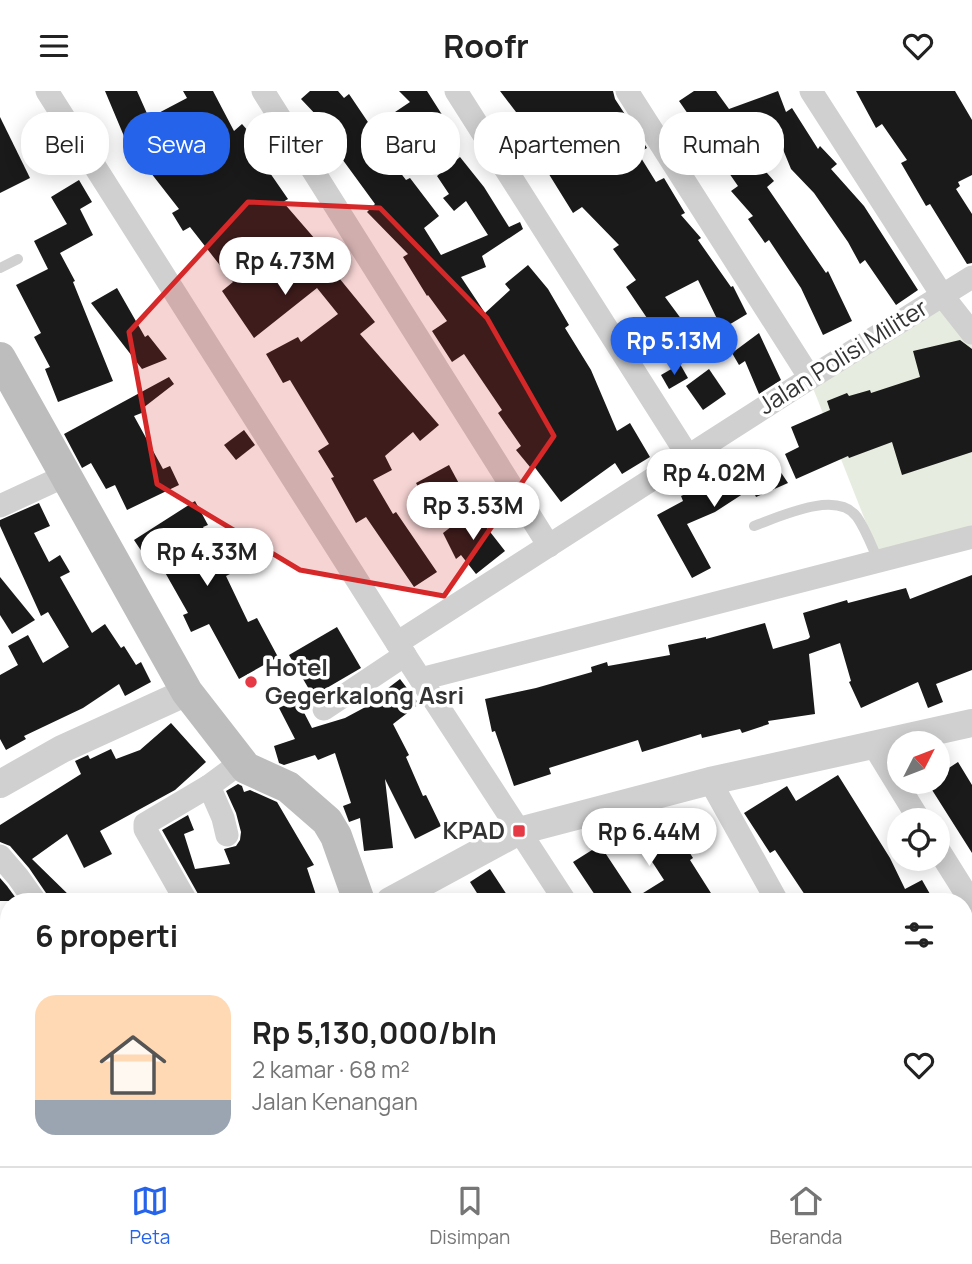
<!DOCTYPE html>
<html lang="id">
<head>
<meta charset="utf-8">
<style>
	:root { --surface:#fff; --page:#f6f6f6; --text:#222; --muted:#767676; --line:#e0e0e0; --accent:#2563eb }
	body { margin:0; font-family:Manrope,sans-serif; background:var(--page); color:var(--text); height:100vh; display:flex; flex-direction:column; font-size:26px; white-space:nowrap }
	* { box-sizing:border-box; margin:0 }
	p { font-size:23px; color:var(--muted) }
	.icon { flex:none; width:38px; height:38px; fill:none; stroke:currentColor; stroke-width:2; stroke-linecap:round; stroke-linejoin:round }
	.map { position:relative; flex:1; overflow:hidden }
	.details { position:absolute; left:0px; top:802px; width:973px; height:275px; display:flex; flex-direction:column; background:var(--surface); border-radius:28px 28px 0 0; box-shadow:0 4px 18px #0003 }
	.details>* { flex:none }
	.top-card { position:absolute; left:21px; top:21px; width:931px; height:63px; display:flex; gap:14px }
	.needle { width:46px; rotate:48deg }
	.controls { position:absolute; left:887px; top:640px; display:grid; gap:14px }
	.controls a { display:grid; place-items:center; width:63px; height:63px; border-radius:50%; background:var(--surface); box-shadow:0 4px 18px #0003; font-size:35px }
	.price { position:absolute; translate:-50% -60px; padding:0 16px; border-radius:24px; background:#fff; color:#222; font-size:23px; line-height:46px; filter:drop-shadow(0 2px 4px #0008) }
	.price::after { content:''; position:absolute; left:50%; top:42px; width:21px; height:16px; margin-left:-10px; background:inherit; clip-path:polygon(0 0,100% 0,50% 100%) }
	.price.on { background:var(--accent); color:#fff }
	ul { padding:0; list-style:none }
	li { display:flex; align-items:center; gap:21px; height:175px; padding:0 35px }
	li span { display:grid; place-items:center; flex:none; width:196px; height:140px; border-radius:21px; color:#555 }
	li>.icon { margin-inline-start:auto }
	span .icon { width:84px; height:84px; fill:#fffc; stroke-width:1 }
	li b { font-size:30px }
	h2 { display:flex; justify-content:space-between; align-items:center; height:84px; padding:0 35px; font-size:30px }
	.chip { padding:0 24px; border-radius:28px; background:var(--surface); box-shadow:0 4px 18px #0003; font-size:24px; line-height:63px }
	.chip.on { background:var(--accent); color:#fff }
	header { display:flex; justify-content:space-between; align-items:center; height:91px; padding:0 35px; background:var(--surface); font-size:32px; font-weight:700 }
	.dock { display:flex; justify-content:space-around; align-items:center; height:98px; border-top:2px solid var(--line); background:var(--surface); font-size:19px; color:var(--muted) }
	.dock a { display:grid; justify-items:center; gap:4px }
	.dock .on { color:var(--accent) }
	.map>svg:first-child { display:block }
	.green { fill:#e6ecdf }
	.building { fill:#1a1a1a }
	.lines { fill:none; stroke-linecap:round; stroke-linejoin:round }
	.service { stroke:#d0d0d0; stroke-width:10 }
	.minor { stroke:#d0d0d0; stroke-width:23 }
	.tertiary { stroke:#d0d0d0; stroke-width:28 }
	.secondary { stroke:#bdbdbd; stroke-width:32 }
	.marked { fill:#d62828; fill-opacity:0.2; stroke:#d62828; stroke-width:5; stroke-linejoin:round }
	.poi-dot { fill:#e63946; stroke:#fff; stroke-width:2.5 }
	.labels { text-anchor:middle; stroke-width:7; stroke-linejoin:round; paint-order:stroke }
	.street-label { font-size:24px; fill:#333; stroke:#fff }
	.poi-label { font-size:24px; font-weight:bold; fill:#333; stroke:#fff; text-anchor:start }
</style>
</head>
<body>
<header><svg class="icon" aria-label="menu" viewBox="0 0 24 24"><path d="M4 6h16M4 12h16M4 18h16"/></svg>Roofr<svg class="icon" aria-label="heart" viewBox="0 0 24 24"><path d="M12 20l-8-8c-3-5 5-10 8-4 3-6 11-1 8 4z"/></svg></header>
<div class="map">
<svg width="972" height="1075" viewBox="0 0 972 1075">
	<rect width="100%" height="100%" fill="#fff"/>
	<!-- green -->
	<path class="green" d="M939,208l33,41v194l-92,24 -69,-175z"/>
	<!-- building -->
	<g class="building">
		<path d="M105,0h32l12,27 38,-20 -4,-7h30l21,40 8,-7 14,16 -3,2 21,28 -4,3 18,26 -5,3 58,67 -6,4 40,49 -15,12 79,91 -19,16 -7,-9 -28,24 7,14 -19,10 20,34 3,-2 41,60 -23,15 -48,-70 -10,6 -25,-45 3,-1 -16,-26 11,-7 -39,-64 -7,3 -17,-29 32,-17 3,5 37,-28 -21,-26 -63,50 -32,-47 11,-9 -43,-55 -7,4 -11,-18 7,-4 -53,-68z"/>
		<path d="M310,0h28l6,7 5,-4 25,37 -3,3 35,46 4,-2 29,38 -15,12 17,27 47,-20 -22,-34 -12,10 -11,-13 6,-4 -12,-18 23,-19 24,30 25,40 11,-5 3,7 -41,27 4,11 -25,10 24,36 25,-23 -5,-6 23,-19 20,24 21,36 -4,3 26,42 26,61 13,-8 20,34 -28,17 -7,-11 -54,39 -28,-37 -3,2 -14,-17 5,-4 -23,-33 4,-3 -38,-56 -12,8 -20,-31 15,-10 -19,-26 -1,1 -24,-39 5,-3 -41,-42 8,-8 -46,-63 4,-3 -14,-20 -18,-19z"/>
		<path d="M399,0h28l26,41 -32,20 -26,-40 15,-10z"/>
		<path d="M500,0h113l2,8 32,49 -9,5 18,29 8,-4 21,35 -4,2 20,23 -3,2 33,47 2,-1 14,28 -25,15 -24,-49 -33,17 34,46 -31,19 -25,-37 6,-4 -23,-34 10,-7 -23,-31 6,-4 -37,-38 -9,6 -31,-50 -8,4 -30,-46 12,-9z"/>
		<path d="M694,0h22l13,18 49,-18 8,21 6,-4 26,41 2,-3 17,18 -6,5 33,37 54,84 -22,15 -31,-45 -5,4 -12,-22 -34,-49 -23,-24 -9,-22 -21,-33 -31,13 28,41 3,-2 13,15 -7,6 59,86 2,-2 24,50 -29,14 -22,-47 -32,-48 -4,3 -17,-24 5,-3 -22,-25 7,-5 -59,-85z"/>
		<path d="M856,0h99l17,29v55l-14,7 2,4 -4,3 16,25v49l-5,1 -37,-60 -4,2 -25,-43 6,-3 -25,-36 -6,4z"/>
		<path d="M0,26l30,61 -30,15z"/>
		<path d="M79,89l13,22 -12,7 13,26 -33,18 15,28 -2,1 40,99 -55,21 -13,-33 5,-2 -16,-30 7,-4 -25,-48 32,-16 -14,-28 33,-17 -16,-27z"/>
		<path d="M117,197l28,49 3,-2 19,24 -25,10 -51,-66z"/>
		<path d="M759,242l22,47 -22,14 -14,-33 -6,4 -7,-12z"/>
		<path d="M960,249l12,9v103l-70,23 -10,-33 -43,16 -1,-2 -52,23 -11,-25 14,-7 -8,-20 39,-17 -3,-9 20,-8 2,3 21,-6 1,3 49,-16 -7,-26z"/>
		<path d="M680,273l8,14 -19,11 -8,-14z"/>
		<path d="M709,278l17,25 -23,16 -17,-24z"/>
		<path d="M169,286l5,7 -31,24 1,4 -10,4 29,53 7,-3 9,19 -52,25 -12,-25 -9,4 -15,-26 -9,5 -18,-34z"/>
		<path d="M244,339l11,15 -19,15 -12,-15z"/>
		<path d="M772,368l16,24 -32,14 -4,-9 -37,24 -28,12 24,44 -19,10 -35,-63 26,-14 -2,-5 24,-11 2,3 28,-18 2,5z"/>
		<path d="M449,374l14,26 -33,18 -14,-26z"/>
		<path d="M195,410l13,24 -5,2 27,47 -4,2 22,46 9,-4 21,39 -39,22 -30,-55 -18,8 -8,-17 5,-2 -34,-60 -8,5 -12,-18z"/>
		<path d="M39,412l11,23 -16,7 15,29 11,-7 10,17 -10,5 32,56 13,-9 16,24 3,-2 12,19 5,-3 10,20 -26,14 -6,-12 -36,24 -59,28 2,3 -20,11 -6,-11v-64l18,-10 -10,-19 20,-11 15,28 26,-16 -21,-35 -7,4 -41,-90v-6z"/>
		<path d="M473,419l32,41 -29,23 -15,-19 -5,4 -13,-26z"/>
		<path d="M972,484v95l-36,14 7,18 -15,6 -10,-26 -57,26 -12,-26 2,-1 -11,-38 -31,11 6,60 -47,7 1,3 -27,9 -2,-4 -38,9 -1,-4 -59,18 -4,-12 -89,28 2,6 -37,12 -19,-55 -3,1 -7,-33 51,-11 56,-16 -1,-5 16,-5 1,4 62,-11 -2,-10 38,-8v2l59,-16 8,26 35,-10 2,-2 -7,-24 44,-13 1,3 58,-15 4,11z"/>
		<path d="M0,486l35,43 -23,14 -12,-19z"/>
		<path d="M337,536l24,41 -48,28 -24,-41z"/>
		<path d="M400,588l19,25 -26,20 16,31 -3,2 17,39 3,-1 15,31 -26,13 -30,-60 8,69 -29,3 -4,-33 -11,4 -6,-16 8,-3 -16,-50 -17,7 -3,-5 -31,10 -5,-2 -5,-17 21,-7 -16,-31 18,-9 15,29 33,-10 41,-22 -3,-4z"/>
		<path d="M171,632l35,39 -31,28 -75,41 12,23 -28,14 -17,-34 -35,25 43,42h-26l-3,-8 -17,-25 -19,-22 -10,-4v-17l81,-51 -6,-13 13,-6 2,4 21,-10 5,10 24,-9z"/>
		<path d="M958,671l14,23v68l-45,-71h11v-7z"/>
		<path d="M838,684l52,83 15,31 17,-9 8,14 -14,7h-107l-34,-51 -5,3 -26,-40 43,-27 9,15z"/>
		<path d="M238,693l4,2 2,6 6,-2 27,12 37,63 -7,3 11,33h-118l-2,-7 -36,-64 26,-15 6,15 -10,4 11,35 35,-5 -6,-15 12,-3 4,-6 1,-8 -5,-19 -10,-22z"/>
		<path d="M663,720l30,47 -3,2 26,41h-117l-26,-39 27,-17 35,53 29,-18 -32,-49z"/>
		<path d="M490,778l21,32h-29l-12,-19z"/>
		<path d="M0,787l7,8 11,15h-18z"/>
	</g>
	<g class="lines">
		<!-- service -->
		<g class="service">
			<path d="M0,177l18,-9"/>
			<path d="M754,435c25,-9 83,-37 103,-9 9,13 15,30 22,45"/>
		</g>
		<!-- minor -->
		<g class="minor">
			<path d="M47,0l350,552 168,258"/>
			<path d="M263,0l286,455"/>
			<path d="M456,0l232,365"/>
			<path d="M627,0l183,287"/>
			<path d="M811,0l131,204 30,38"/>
			<path d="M0,415l67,-31"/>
			<path d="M397,552l413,-265 162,-101"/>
			<path d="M421,588l551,-142"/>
			<path d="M324,618l81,-54"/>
			<path d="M874,655l46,75"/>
			<path d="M710,690l67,120"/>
			<path d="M209,695l14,32 4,17"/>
			<path d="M938,758l34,54"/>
			<path d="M0,765l18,21 17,24"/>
			<path d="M186,810l-41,-72v-5l64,-38 31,-23"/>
			<path d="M0,1061l9,-1"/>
			<path d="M964,1062l8,-2"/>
			<path d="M151,1068l3,7"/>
			<path d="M324,1068l3,7"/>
			<path d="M731,1068l4,7"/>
			<path d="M572,1075l18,-7"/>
			<path d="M907,1075l32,-7"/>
		</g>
		<!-- tertiary -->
		<g class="tertiary">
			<path d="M0,693l62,-35 125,-57"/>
			<path d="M390,810l129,-70 191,-50 262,-58"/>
		</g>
		<!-- secondary -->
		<g class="secondary">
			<path d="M0,267l187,334 59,76 42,19 39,34 9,15 23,65"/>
			<path d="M433,1068l2,7"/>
		</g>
	</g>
	<!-- marked area -->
	<path class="marked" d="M248,111l132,6 107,110 67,118 -110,160 -144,-26 -143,-86 -28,-152z"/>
	<!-- markers -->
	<g class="poi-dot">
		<circle cx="251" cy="591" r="7"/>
		<rect x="512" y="733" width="14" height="14" rx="3.5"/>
	</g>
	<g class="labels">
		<!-- street labels -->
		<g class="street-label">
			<text transform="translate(843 266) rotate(-32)" y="8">Jalan Polisi Militer</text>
		</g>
		<!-- poi labels -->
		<g class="poi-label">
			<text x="265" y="585">Hotel<tspan x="265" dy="28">Gegerkalong Asri</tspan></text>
			<text x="505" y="748" text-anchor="end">KPAD</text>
		</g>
	</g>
</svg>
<div class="controls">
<a><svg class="needle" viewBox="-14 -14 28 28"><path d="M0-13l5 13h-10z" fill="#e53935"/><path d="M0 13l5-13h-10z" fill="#767676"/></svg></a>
<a><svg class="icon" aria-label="locate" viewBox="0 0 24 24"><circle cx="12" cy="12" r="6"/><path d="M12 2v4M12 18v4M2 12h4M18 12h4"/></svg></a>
</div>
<b class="price" style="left:285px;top:206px">Rp 4.73M</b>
<b class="price on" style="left:674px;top:286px">Rp 5.13M</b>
<b class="price" style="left:714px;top:418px">Rp 4.02M</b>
<b class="price" style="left:473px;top:451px">Rp 3.53M</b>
<b class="price" style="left:207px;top:497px">Rp 4.33M</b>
<b class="price" style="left:649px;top:777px">Rp 6.44M</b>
<div class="top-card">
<a class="chip">Beli</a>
<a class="chip on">Sewa</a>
<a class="chip">Filter</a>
<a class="chip">Baru</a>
<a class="chip">Apartemen</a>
<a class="chip">Rumah</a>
</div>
<section class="details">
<h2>6 properti<svg class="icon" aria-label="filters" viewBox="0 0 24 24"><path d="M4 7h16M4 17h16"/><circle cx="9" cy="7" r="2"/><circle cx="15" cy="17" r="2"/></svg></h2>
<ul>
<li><span style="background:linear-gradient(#ffd9b3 75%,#9aa5b1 0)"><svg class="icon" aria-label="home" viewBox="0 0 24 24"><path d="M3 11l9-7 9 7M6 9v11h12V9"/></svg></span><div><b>Rp 5,130,000/bln</b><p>2 kamar · 68 m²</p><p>Jalan Kenangan</p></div><svg class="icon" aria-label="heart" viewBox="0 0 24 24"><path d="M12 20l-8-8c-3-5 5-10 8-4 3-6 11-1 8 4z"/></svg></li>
</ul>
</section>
</div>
<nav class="dock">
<a class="on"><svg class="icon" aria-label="map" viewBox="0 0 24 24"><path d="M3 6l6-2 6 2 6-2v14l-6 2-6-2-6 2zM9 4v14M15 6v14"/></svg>Peta</a>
<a><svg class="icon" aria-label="saved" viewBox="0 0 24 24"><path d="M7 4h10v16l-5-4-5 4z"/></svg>Disimpan</a>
<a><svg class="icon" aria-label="home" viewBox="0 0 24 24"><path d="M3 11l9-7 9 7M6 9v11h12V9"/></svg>Beranda</a>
</nav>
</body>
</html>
